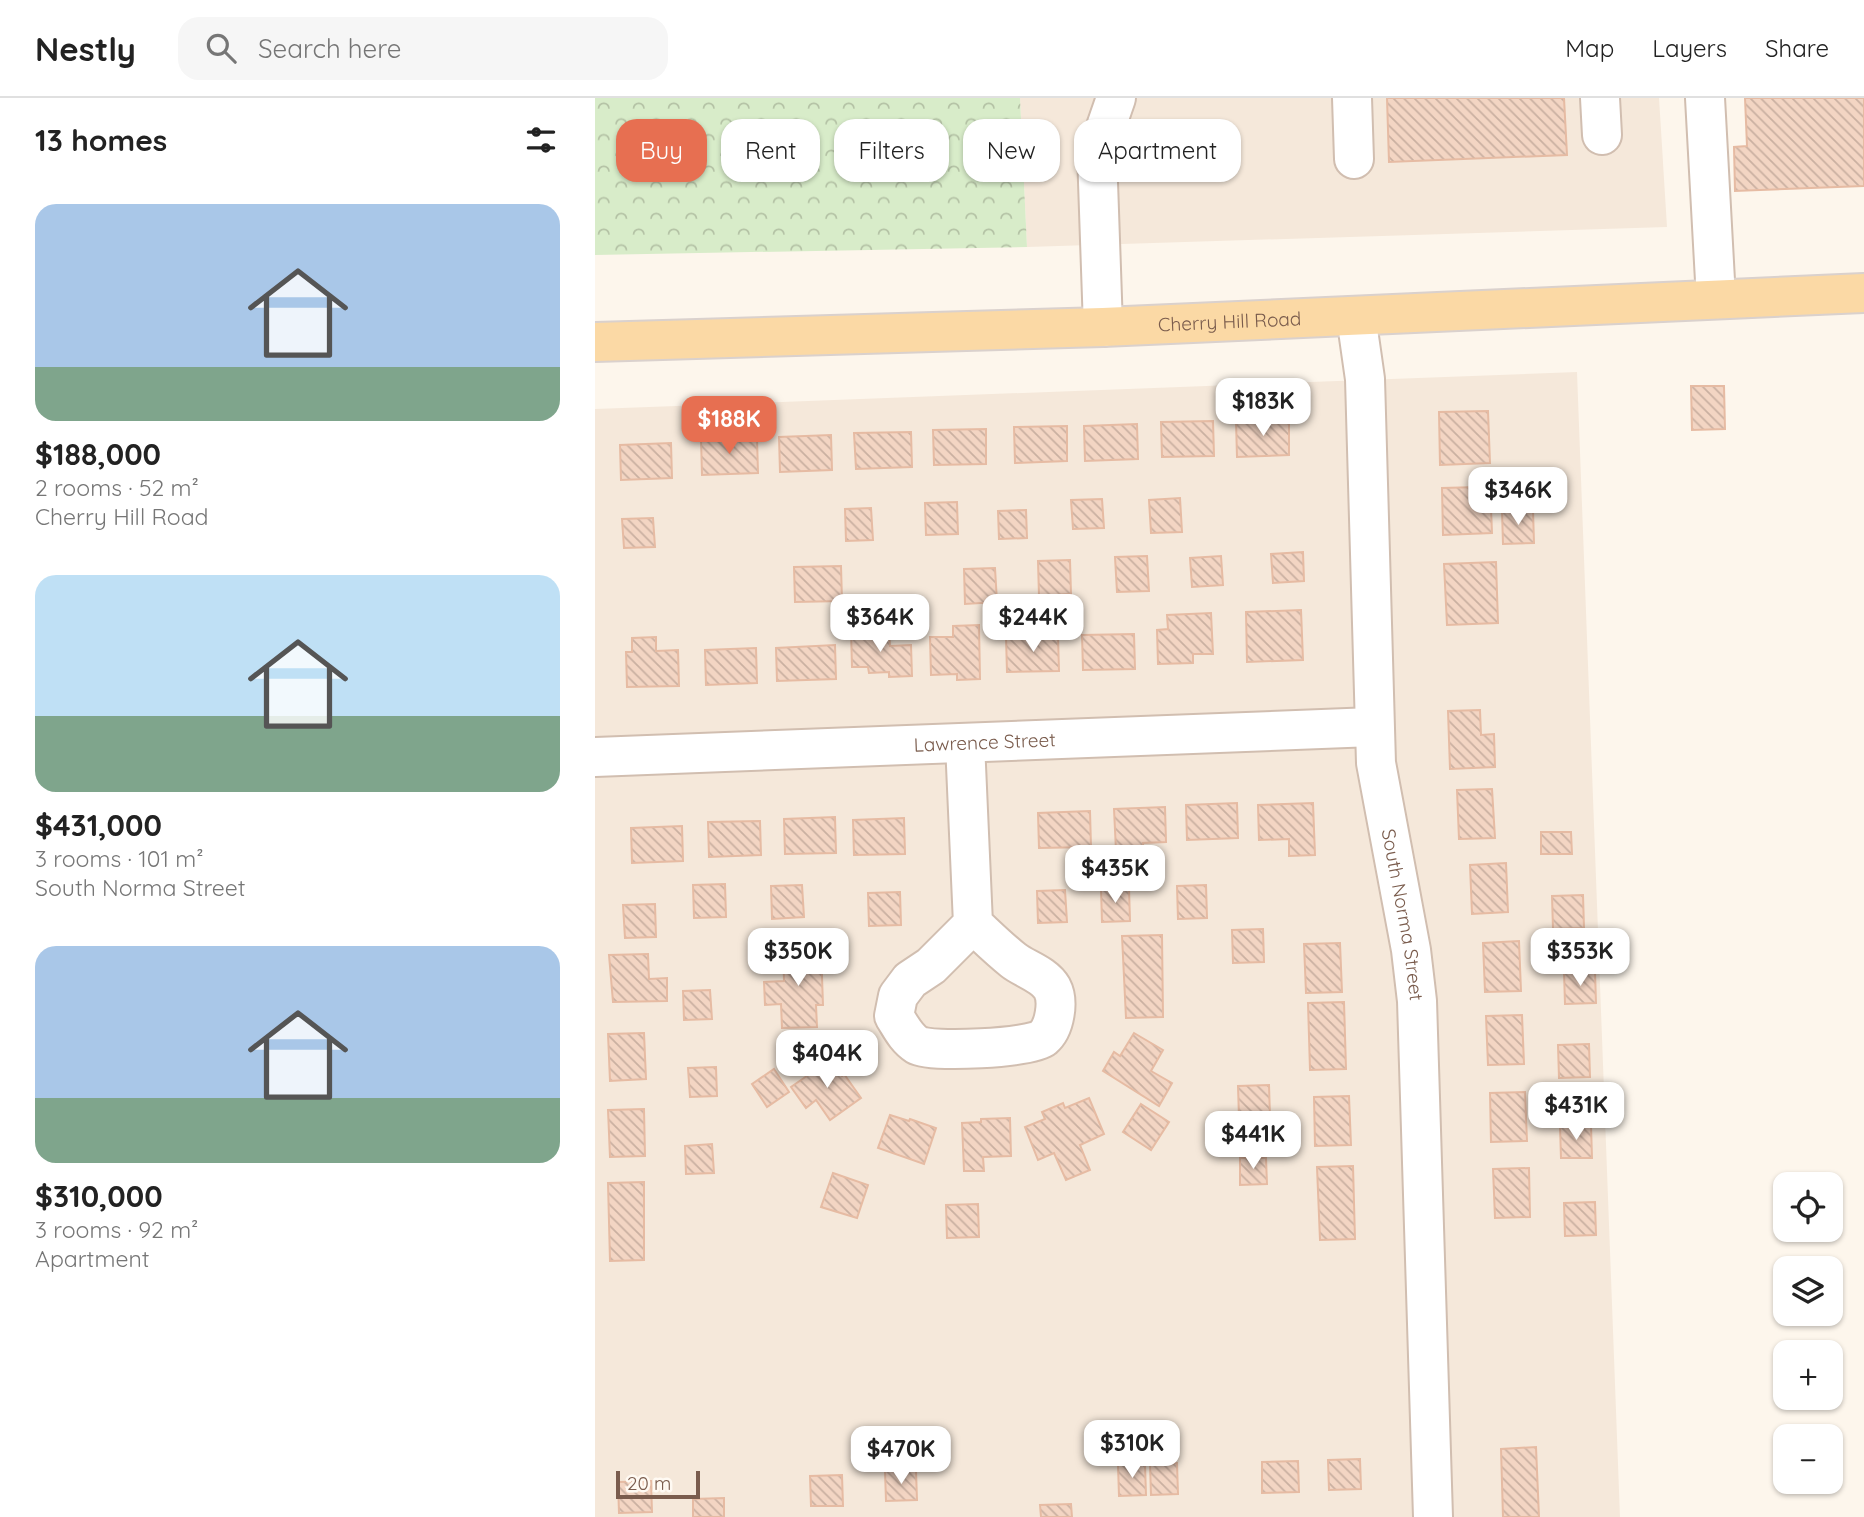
<!DOCTYPE html>
<html lang="en">
<head>
<meta charset="utf-8">
<style>
	:root { --surface:#fff; --page:#f6f6f6; --text:#222; --muted:#767676; --line:#e0e0e0; --accent:#e76f51 }
	body { margin:0; font-family:Quicksand,sans-serif; background:var(--page); color:var(--text); height:100vh; display:flex; flex-direction:column; font-size:26px; white-space:nowrap }
	* { box-sizing:border-box; margin:0 }
	p { font-size:23px; color:var(--muted) }
	.icon { flex:none; width:38px; height:38px; fill:none; stroke:currentColor; stroke-width:2; stroke-linecap:round; stroke-linejoin:round }
	.map { position:relative; flex:1; overflow:hidden }
	.drawer { display:flex; flex-direction:column; background:var(--surface); width:595px }
	.drawer>* { flex:none }
	.banner { position:absolute; left:21px; top:21px; width:665px; height:63px; display:flex; gap:14px }
	.fabs { position:absolute; left:1178px; top:1074px; display:grid; gap:14px }
	.fabs a { display:grid; place-items:center; width:70px; height:70px; border-radius:14px; background:var(--surface); box-shadow:0 2px 5px #0004; font-size:35px }
	.scale { position:absolute; left:21px; bottom:18px; width:84px; box-sizing:border-box; padding-left:7px; border:4px solid #7a5c4d; border-top:0; font-size:19px; line-height:24px; white-space:nowrap; color:#7a5c4d; -webkit-text-stroke:5px #fffaf3; paint-order:stroke }
	.price { position:absolute; translate:-50% -60px; padding:0 16px; border-radius:14px; background:#fff; color:#222; font-size:23px; line-height:46px; filter:drop-shadow(0 2px 4px #0008) }
	.price::after { content:''; position:absolute; left:50%; top:42px; width:21px; height:16px; margin-left:-10px; background:inherit; clip-path:polygon(0 0,100% 0,50% 100%) }
	.price.on { background:var(--accent); color:#fff }
	ul { padding:0; list-style:none }
	li { display:grid; align-content:center; gap:14px; height:371px; padding:0 35px }
	li span { display:grid; place-items:center; height:217px; border-radius:21px; color:#555 }
	li>.icon { margin-inline-start:auto }
	span .icon { width:126px; height:126px; fill:#fffc; stroke-width:1 }
	li b { font-size:30px }
	h2 { display:flex; justify-content:space-between; align-items:center; height:84px; padding:0 35px; font-size:30px }
	.tag { padding:0 24px; border-radius:21px; background:var(--surface); box-shadow:0 2px 5px #0004; font-size:24px; line-height:63px }
	.tag.on { background:var(--accent); color:#fff }
	header { display:flex; align-items:center; gap:42px; box-sizing:border-box; height:98px; padding:0 35px; background:var(--surface); border-bottom:2px solid var(--line) }
	header strong { font-size:33px }
	nav { display:flex; gap:38px; margin-inline-start:auto; font-size:24px }
	.search { width:490px; height:63px; background:var(--page); display:flex; align-items:center; gap:18px; box-sizing:border-box; padding:0 24px; border-radius:21px; color:var(--muted); font-size:26px }
	main { display:flex; flex:1; min-height:0 }
	.map>svg:first-child { display:block }
	.residential { fill:#f5e8da }
	.forest { fill:url(#forest-crowns) }
	.building { fill:url(#building-back-hatch); stroke:#e6bba3; stroke-width:2 }
	.lines { fill:none; stroke-linecap:round; stroke-linejoin:round }
	.minor-casing { stroke:#d1beb0; stroke-width:42 }
	.major-casing { stroke:#dad1cd; stroke-width:42 }
	.minor { stroke:#fff; stroke-width:38 }
	.major { stroke:#fbd9a5; stroke-width:38 }
	.labels { text-anchor:middle; stroke-width:5; stroke-linejoin:round; paint-order:stroke }
	.street-label { font-size:19px; fill:#7a5c4d; stroke:#fffaf3 }
</style>
</head>
<body>
<header>
<strong>Nestly</strong>
<div class="search"><svg class="icon" aria-label="search" viewBox="0 0 24 24"><circle cx="10" cy="10" r="6"/><path d="M15 15l6 6"/></svg>Search here</div>
<nav><a>Map</a><a>Layers</a><a>Share</a></nav>
</header>
<main>
<section class="drawer">
<h2>13 homes<svg class="icon" aria-label="filters" viewBox="0 0 24 24"><path d="M4 7h16M4 17h16"/><circle cx="9" cy="7" r="2"/><circle cx="15" cy="17" r="2"/></svg></h2>
<ul>
<li><span style="background:linear-gradient(#a9c7e8 75%,#7fa58c 0)"><svg class="icon" aria-label="home" viewBox="0 0 24 24"><path d="M3 11l9-7 9 7M6 9v11h12V9"/></svg></span><div><b>$188,000</b><p>2 rooms · 52 m²</p><p>Cherry Hill Road</p></div></li>
<li><span style="background:linear-gradient(#bfe0f5 65%,#7fa58c 0)"><svg class="icon" aria-label="home" viewBox="0 0 24 24"><path d="M3 11l9-7 9 7M6 9v11h12V9"/></svg></span><div><b>$431,000</b><p>3 rooms · 101 m²</p><p>South Norma Street</p></div></li>
<li><span style="background:linear-gradient(#a9c7e8 70%,#7fa58c 0)"><svg class="icon" aria-label="home" viewBox="0 0 24 24"><path d="M3 11l9-7 9 7M6 9v11h12V9"/></svg></span><div><b>$310,000</b><p>3 rooms · 92 m²</p><p>Apartment</p></div></li>
</ul>
</section>
<div class="map">
<svg width="1269" height="1419" viewBox="0 0 1269 1419">
	<defs>
		<pattern id="forest-crowns" width="20" height="18" patternUnits="userSpaceOnUse" patternTransform="scale(1.75)"><rect width="20" height="18" fill="#d8ecc9"/><path d="M2 6a3 3 0 1 1 6 0M12 15a3 3 0 1 1 6 0" fill="none" stroke="#b4c2a5"/></pattern>
		<pattern id="building-back-hatch" width="6" height="6" patternUnits="userSpaceOnUse" patternTransform="scale(1.75)"><rect width="6" height="6" fill="#f3d5c3"/><path d="M-1 5l2 2M0 0l6 6M5-1l2 2" fill="none" stroke="#cab0a1"/></pattern>
	</defs>
	<rect width="100%" height="100%" fill="#fdf6ec"/>
	<!-- residential -->
	<g class="residential">
		<path d="M425,0h639l8,129 -640,20z"/>
		<path d="M982,274l43,1145h-1025v-1108z"/>
	</g>
	<!-- forest -->
	<path class="forest" d="M0,0h425l7,149 -432,8z"/>
	<!-- building -->
	<g class="building">
		<path d="M792,0h177l3,57 -178,7z"/>
		<path d="M1150,0h119v88l-129,5 -1,-44 13,-1z"/>
		<path d="M1096,288h33l1,43 -33,1z"/>
		<path d="M893,313l2,52 -50,2 -1,-53z"/>
		<path d="M694,322v35l-52,2 -1,-36z"/>
		<path d="M618,323l1,35 -52,1 -1,-35z"/>
		<path d="M542,326l1,35 -53,2 -1,-35z"/>
		<path d="M472,328v35l-52,2 -1,-36z"/>
		<path d="M391,331v35l-52,1 -1,-35z"/>
		<path d="M316,334l1,35 -56,2 -2,-36z"/>
		<path d="M236,337l1,35 -52,2 -1,-35z"/>
		<path d="M162,340l1,35 -56,2 -1,-36z"/>
		<path d="M76,345l1,35 -51,2 -1,-35z"/>
		<path d="M883,389l1,21h12l1,25 -49,2 -1,-47z"/>
		<path d="M585,400l2,34 -31,1 -2,-33z"/>
		<path d="M507,401l2,29 -31,1 -2,-29z"/>
		<path d="M362,404l1,32 -32,1 -1,-32z"/>
		<path d="M276,410l2,32 -27,1 -1,-32z"/>
		<path d="M431,412l1,28 -28,1 -1,-28z"/>
		<path d="M938,412l1,33 -31,1 -1,-33z"/>
		<path d="M58,420l2,29 -31,1 -2,-29z"/>
		<path d="M708,454l1,29 -31,2 -2,-29z"/>
		<path d="M552,458l2,35 -32,1 -2,-35z"/>
		<path d="M626,458l2,29 -31,2 -2,-29z"/>
		<path d="M475,462l1,34 -32,2 -1,-35z"/>
		<path d="M901,464l2,61 -51,2 -3,-61z"/>
		<path d="M246,468l1,35 -47,1 -1,-35z"/>
		<path d="M400,470l2,34 -32,2 -1,-35z"/>
		<path d="M706,512l2,50 -56,2 -1,-50z"/>
		<path d="M616,515l2,41h-20v9l-35,1 -1,-34 11,-1 -1,-14z"/>
		<path d="M384,527l1,54 -23,1v-6l-26,1 -1,-38h23v-11z"/>
		<path d="M256,533h38l1,15 21,-1 1,31 -23,1v-5l-20,1 -1,-6h-16z"/>
		<path d="M539,536l1,35 -52,1 -1,-35z"/>
		<path d="M463,538l1,35 -52,1 -1,-35z"/>
		<path d="M61,539v14l22,-1 1,36 -52,1 -1,-35h6v-14z"/>
		<path d="M240,547l1,34 -59,2 -1,-33z"/>
		<path d="M161,550l1,35 -51,2 -1,-35z"/>
		<path d="M885,612l1,25 13,-1 1,33 -45,2 -2,-58z"/>
		<path d="M897,691l3,49 -36,1 -2,-49z"/>
		<path d="M642,705l1,35 -51,2 -1,-35z"/>
		<path d="M718,705l2,52 -26,1v-17l-30,1 -1,-35z"/>
		<path d="M570,709l1,35 -23,1 2,28 -28,1 -3,-63z"/>
		<path d="M495,713l1,36 -52,1 -1,-35z"/>
		<path d="M240,719l1,36 -51,1 -1,-35z"/>
		<path d="M309,720l1,36 -51,1 -1,-35z"/>
		<path d="M165,723l1,34 -52,2 -1,-35z"/>
		<path d="M87,728l1,35 -51,2 -1,-35z"/>
		<path d="M946,734h30l1,22h-31z"/>
		<path d="M911,765l2,49 -36,2 -2,-49z"/>
		<path d="M130,786l1,33 -32,1 -1,-33z"/>
		<path d="M207,787l2,32 -32,2 -1,-33z"/>
		<path d="M611,787l1,33 -29,1 -1,-33z"/>
		<path d="M534,790l1,33 -28,1 -1,-33z"/>
		<path d="M470,792l2,32 -29,1 -1,-32z"/>
		<path d="M305,794l1,33 -32,1 -1,-33z"/>
		<path d="M988,797l1,33 -31,1 -1,-33z"/>
		<path d="M60,806l1,33 -31,1 -2,-33z"/>
		<path d="M668,831l1,33 -31,1 -1,-33z"/>
		<path d="M567,837l1,82 -37,1 -4,-82z"/>
		<path d="M924,843l2,50 -36,1 -2,-49z"/>
		<path d="M745,845l2,49 -36,1 -2,-49z"/>
		<path d="M226,850l2,57h-7l1,22 -35,1 -1,-24 -16,1 -1,-23 20,-1 -1,-32z"/>
		<path d="M53,856l1,25 18,-1v23l-54,1 -4,-47z"/>
		<path d="M1000,873l1,32 -31,1 -1,-32z"/>
		<path d="M115,892l2,29 -28,1 -1,-29z"/>
		<path d="M749,904l2,67 -36,1 -2,-67z"/>
		<path d="M927,917l2,49 -36,1 -2,-49z"/>
		<path d="M49,935l2,46 -36,2 -2,-47z"/>
		<path d="M539,935l29,17 -12,21 21,12 -13,23 -56,-35 11,-19 6,4z"/>
		<path d="M994,946l1,33 -31,1 -1,-33z"/>
		<path d="M235,962l12,16 2,-2 17,24 -31,22 -14,-20 -10,8 -15,-21z"/>
		<path d="M121,969l1,29 -27,1 -2,-29z"/>
		<path d="M179,971l15,23 -22,15 -15,-23z"/>
		<path d="M674,987l1,32 -31,1 -1,-32z"/>
		<path d="M930,994l2,49 -36,1 -1,-49z"/>
		<path d="M754,998l2,49 -36,1 -1,-49z"/>
		<path d="M494,1000l15,36 -24,11 10,25 -24,10 -12,-27 -16,7 -13,-33 20,-8 -3,-7 21,-9 2,5z"/>
		<path d="M546,1006l28,18 -18,28 -28,-18z"/>
		<path d="M49,1011l1,47 -35,1 -2,-47z"/>
		<path d="M295,1017l19,6 1,-2 26,9 -12,36 -46,-16z"/>
		<path d="M415,1020l1,38 -28,1 1,14h-20l-2,-48 19,-1v-3z"/>
		<path d="M996,1027l1,33h-31l-1,-32z"/>
		<path d="M117,1046l2,29 -28,1 -1,-28z"/>
		<path d="M645,1060h26l1,26 -27,1z"/>
		<path d="M758,1068l2,73 -35,1 -3,-73z"/>
		<path d="M934,1070l1,49 -35,1 -2,-49z"/>
		<path d="M238,1075l35,12 -11,33 -36,-11z"/>
		<path d="M49,1084v78l-34,1 -2,-78z"/>
		<path d="M1000,1104l1,33 -31,1 -1,-33z"/>
		<path d="M383,1106l1,33 -32,1 -1,-33z"/>
		<path d="M941,1349l3,70h-36l-2,-68z"/>
		<path d="M765,1361l1,30 -32,1 -1,-30z"/>
		<path d="M703,1363l1,31 -37,1v-31z"/>
		<path d="M582,1365l1,31 -27,1 -1,-31z"/>
		<path d="M550,1366l1,31 -27,1 -1,-31z"/>
		<path d="M321,1372l1,30 -31,1 -1,-30z"/>
		<path d="M247,1377l1,31h-32l-1,-30z"/>
		<path d="M56,1383l1,31 -33,1 -1,-31z"/>
		<path d="M129,1400v19h-31v-18z"/>
		<path d="M476,1406l1,13h-31l-1,-12z"/>
	</g>
	<g class="lines">
		<!-- minor casing -->
		<g class="minor-casing">
			<g id="minor">
				<path d="M757,0l2,61"/>
				<path d="M1005,0l2,37"/>
				<path d="M1110,0l11,201"/>
				<path id="s1" d="M761,218l9,63 11,384 35,187 6,51 16,516"/>
				<path d="M508,229l-6,-174 19,-55"/>
				<path d="M370,645l8,181c13,12 26,25 40,36 11,9 31,14 39,28 7,13 3,40 -9,50 -11,10 -113,15 -126,7 -11,-7 -16,-18 -23,-29l4,-20 12,-16 21,-14 42,-42"/>
				<path id="s2" d="M0,659l778,-30"/>
			</g>
		</g>
		<!-- major casing -->
		<g class="major-casing">
			<g id="major">
				<path id="s3" d="M0,244l508,-15 761,-34"/>
			</g>
		</g>
		<!-- minor -->
		<use href="#minor" class="minor"/>
		<!-- major -->
		<use href="#major" class="major"/>
	</g>
	<g class="labels">
		<!-- street labels -->
		<g class="street-label">
			<text dy="7" stroke="none"><textPath href="#s3" startOffset="635">Cherry Hill Road</textPath></text>
			<text dy="7" stroke="none"><textPath href="#s2" startOffset="390">Lawrence Street</textPath></text>
			<text dy="7" stroke="none"><textPath href="#s1" startOffset="602">South Norma Street</textPath></text>
		</g>
	</g>
</svg>
<div class="fabs">
<a><svg class="icon" aria-label="locate" viewBox="0 0 24 24"><circle cx="12" cy="12" r="6"/><path d="M12 2v4M12 18v4M2 12h4M18 12h4"/></svg></a>
<a><svg class="icon" aria-label="layers" viewBox="0 0 24 24"><path d="M12 4l9 5-9 5-9-5zM3 14l9 5 9-5"/></svg></a>
<a>+</a>
<a>−</a>
</div>
<div class="scale">20 m</div>
<b class="price" style="left:668px;top:340px">$183K</b>
<b class="price on" style="left:134px;top:358px">$188K</b>
<b class="price" style="left:923px;top:429px">$346K</b>
<b class="price" style="left:285px;top:556px">$364K</b>
<b class="price" style="left:438px;top:556px">$244K</b>
<b class="price" style="left:520px;top:807px">$435K</b>
<b class="price" style="left:203px;top:890px">$350K</b>
<b class="price" style="left:985px;top:890px">$353K</b>
<b class="price" style="left:232px;top:992px">$404K</b>
<b class="price" style="left:981px;top:1044px">$431K</b>
<b class="price" style="left:658px;top:1073px">$441K</b>
<b class="price" style="left:537px;top:1382px">$310K</b>
<b class="price" style="left:306px;top:1388px">$470K</b>
<div class="banner">
<a class="tag on">Buy</a>
<a class="tag">Rent</a>
<a class="tag">Filters</a>
<a class="tag">New</a>
<a class="tag">Apartment</a>
</div>
</div>
</main>
</body>
</html>
